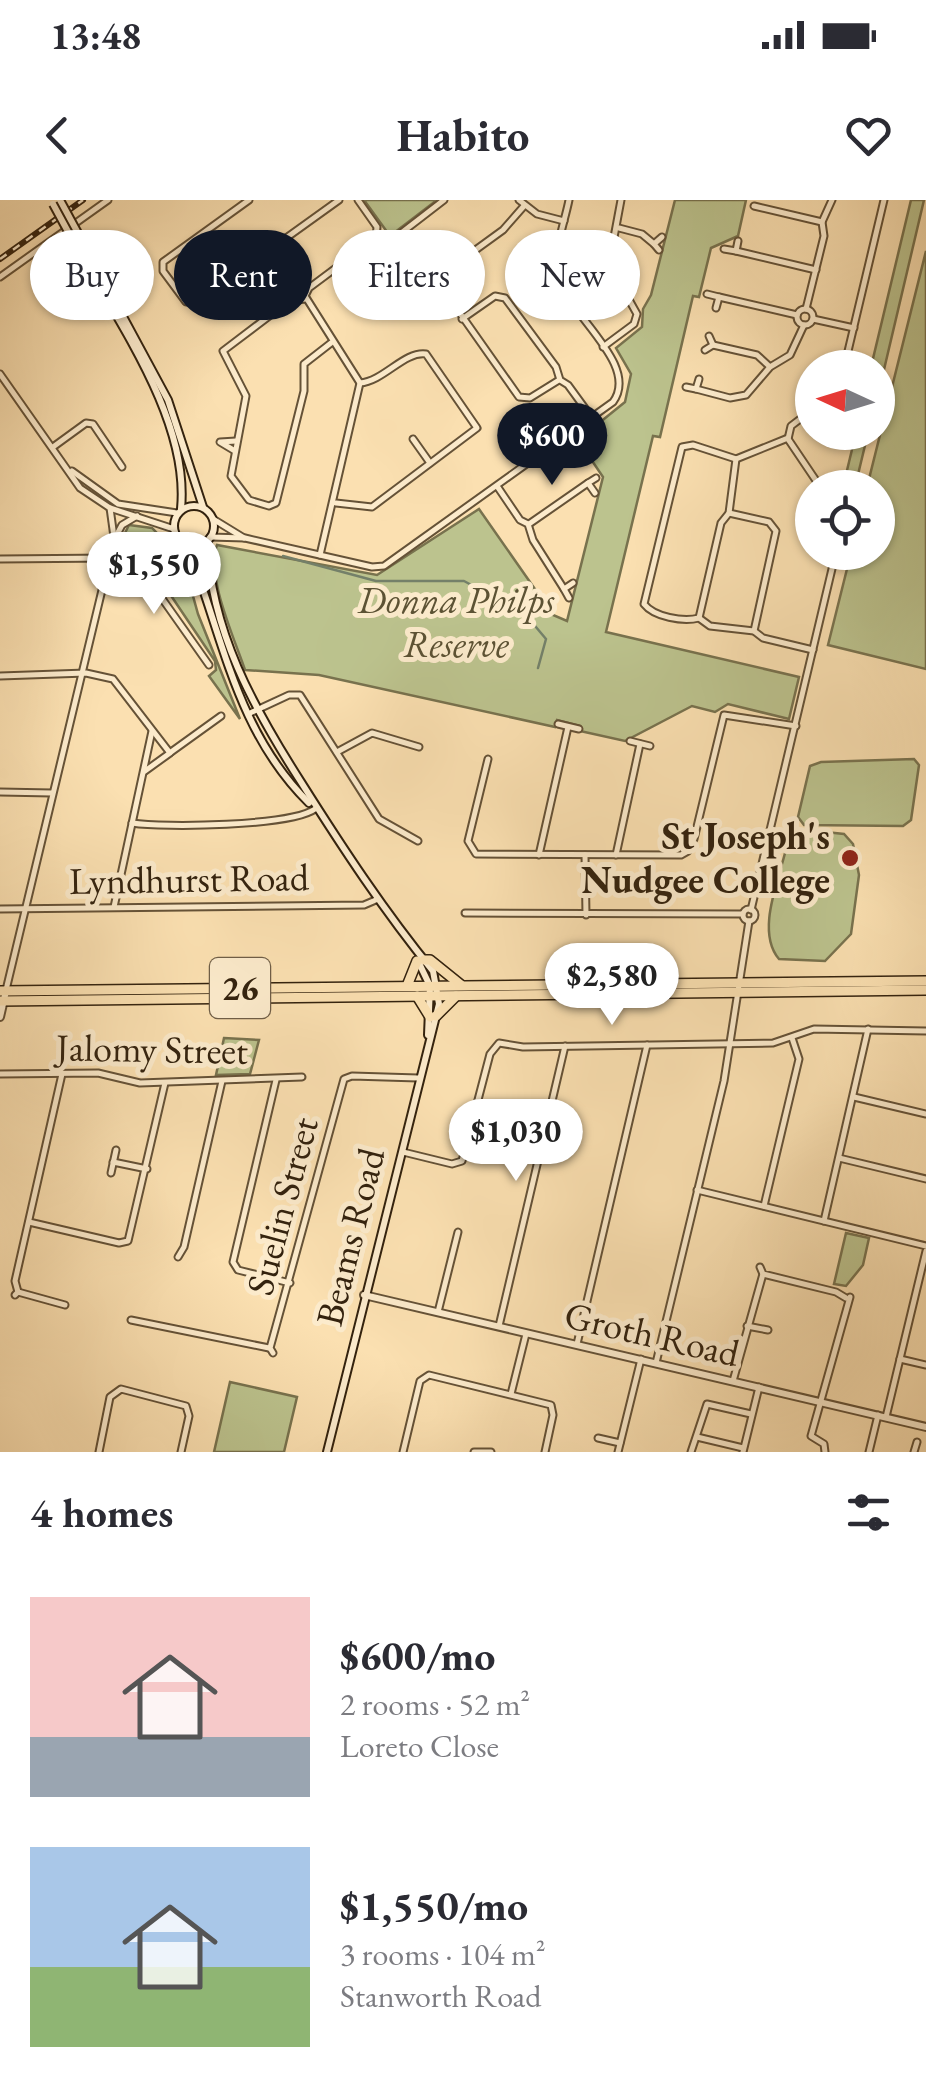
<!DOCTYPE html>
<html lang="en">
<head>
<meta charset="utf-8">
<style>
	:root { --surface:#fff; --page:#f7f7f7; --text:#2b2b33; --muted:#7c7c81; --accent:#111827 }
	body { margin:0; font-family:"EB Garamond",serif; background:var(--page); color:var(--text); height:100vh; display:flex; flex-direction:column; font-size:38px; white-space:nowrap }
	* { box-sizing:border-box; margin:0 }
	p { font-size:32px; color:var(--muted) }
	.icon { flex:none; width:55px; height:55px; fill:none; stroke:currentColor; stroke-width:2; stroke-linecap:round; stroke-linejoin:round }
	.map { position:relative; height:1252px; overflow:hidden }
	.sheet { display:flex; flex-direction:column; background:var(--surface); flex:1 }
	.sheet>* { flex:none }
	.hud { position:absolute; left:30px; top:30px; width:868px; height:90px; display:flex; gap:20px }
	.needle { width:65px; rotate:274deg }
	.buttons { position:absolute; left:795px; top:150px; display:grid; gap:20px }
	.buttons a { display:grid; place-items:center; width:100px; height:100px; border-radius:50%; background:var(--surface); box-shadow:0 2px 8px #0004; font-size:50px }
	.price { position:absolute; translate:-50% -85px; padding:0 22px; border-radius:35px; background:#fff; color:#222; font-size:32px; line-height:65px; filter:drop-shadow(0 2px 5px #0008) }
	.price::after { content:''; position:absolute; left:50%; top:60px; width:30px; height:22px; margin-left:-15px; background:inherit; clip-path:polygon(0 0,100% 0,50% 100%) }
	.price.on { background:var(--accent); color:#fff }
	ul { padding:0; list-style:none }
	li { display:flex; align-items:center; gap:30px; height:250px; padding:0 30px }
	li span { display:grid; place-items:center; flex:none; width:280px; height:200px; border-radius:0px; color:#555 }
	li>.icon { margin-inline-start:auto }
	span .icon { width:120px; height:120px; fill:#fffc; stroke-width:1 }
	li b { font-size:42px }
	h2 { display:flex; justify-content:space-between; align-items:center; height:120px; padding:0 30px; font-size:42px }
	.pill { padding:0 35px; border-radius:45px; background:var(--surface); box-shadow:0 2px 8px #0004; font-size:35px; line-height:90px }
	.pill.on { background:var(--accent); color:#fff }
	.status { display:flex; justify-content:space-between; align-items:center; height:70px; padding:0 50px; background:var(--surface); direction:ltr }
	.status svg { height:28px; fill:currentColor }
	header { display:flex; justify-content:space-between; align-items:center; height:130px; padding:0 30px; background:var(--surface); font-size:45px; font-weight:700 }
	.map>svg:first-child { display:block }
	.green { fill:#bcc38e; stroke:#78724e; stroke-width:2.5 }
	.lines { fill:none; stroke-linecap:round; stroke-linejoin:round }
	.stream { stroke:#748069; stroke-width:2.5 }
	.minor-casing { stroke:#655237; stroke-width:9 }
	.tertiary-casing { stroke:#655237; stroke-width:10 }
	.secondary-casing { stroke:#33220e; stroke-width:10 }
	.trunk-casing { stroke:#33220e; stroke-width:12 }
	.minor { stroke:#fcebcc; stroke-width:5 }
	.tertiary { stroke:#fcebcc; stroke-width:6 }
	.secondary { stroke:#fcebcc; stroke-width:6 }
	.trunk { stroke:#fbe0b1; stroke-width:9 }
	.rail-casing { stroke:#33220e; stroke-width:6 }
	.rail { stroke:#fcebcc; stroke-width:2.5; stroke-dasharray:8; stroke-linecap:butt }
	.secondary-bridge-casing { stroke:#33220e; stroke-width:10; stroke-linecap:butt }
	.secondary-bridge { stroke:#fcebcc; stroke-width:6 }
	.poi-dot { fill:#8f2418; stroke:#fcebcc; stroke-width:4 }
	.labels { text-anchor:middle; stroke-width:10; stroke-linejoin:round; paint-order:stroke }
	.shield { fill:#fcebcc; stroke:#6f5e47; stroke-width:2.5 }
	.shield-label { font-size:35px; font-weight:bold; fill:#33220e }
	.park-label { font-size:38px; font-style:italic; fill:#5c5234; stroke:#fcebcc }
	.poi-label { font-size:38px; font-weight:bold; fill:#33220e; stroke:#fcebcc; text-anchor:end }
	.street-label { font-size:38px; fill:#33220e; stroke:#fcebcc }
</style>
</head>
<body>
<div class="status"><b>13:48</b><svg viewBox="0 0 49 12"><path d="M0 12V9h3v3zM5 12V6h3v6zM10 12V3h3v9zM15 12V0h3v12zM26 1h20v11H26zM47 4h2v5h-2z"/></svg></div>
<header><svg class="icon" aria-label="back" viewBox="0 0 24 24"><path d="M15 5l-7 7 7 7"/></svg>Habito<svg class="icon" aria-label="heart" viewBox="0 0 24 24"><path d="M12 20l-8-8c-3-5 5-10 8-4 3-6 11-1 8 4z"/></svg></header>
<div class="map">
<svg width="926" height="1252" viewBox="0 0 926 1252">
	<rect width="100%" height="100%" fill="#fbe0b1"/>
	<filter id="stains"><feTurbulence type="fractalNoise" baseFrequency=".002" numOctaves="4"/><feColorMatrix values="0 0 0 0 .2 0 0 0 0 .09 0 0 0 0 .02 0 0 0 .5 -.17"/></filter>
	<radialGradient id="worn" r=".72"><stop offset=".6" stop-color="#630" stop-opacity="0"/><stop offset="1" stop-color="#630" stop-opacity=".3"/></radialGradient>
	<!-- green -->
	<g class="green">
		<path d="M364,0h73l-47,36z"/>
		<path d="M675,0h71l-8,36 -27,12 -12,49 -6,-1 -33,141 -7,-1 -47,196 193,45 -10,42 -61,-15 -13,8 -23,-6 -67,35 -45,-10v-5l-23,-6 -2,7 -236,-52 -74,-5c-10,-30 -40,-96 -28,-125l160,30 102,-66 74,106 14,6 36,-144 -25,-37 47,-38 6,-28 -15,-26 26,-21 1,-18 8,-14z"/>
		<path d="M911,0h13l-46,195v-27l-7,-1z"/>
		<path d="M926,51v418l-98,-24 23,-92 27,-1v-64l-11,-1z"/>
		<path d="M856,233h12l-13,54h-12z"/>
		<path d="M129,325l23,3 31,32 15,54 42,105 -31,-43 7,-6 -1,-9 -76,-113 -17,-9z"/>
		<path d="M914,559l5,6 -8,55 -8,6 -99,-1 -6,-8 12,-51 11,-4z"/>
		<path d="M816,631l28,3 9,10 6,31 -8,59 -26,27 -46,-2c-24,-28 1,-81 8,-114l11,-9z"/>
		<path d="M224,838l35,2 -9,34 -34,1z"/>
		<path d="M846,1033l23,5 -6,27 -17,21 -12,-2z"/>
		<path d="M230,1182l67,15 -13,55h-70z"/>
	</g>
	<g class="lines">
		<!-- stream -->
		<path class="stream" d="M283,356l93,25h88l61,33 21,25 -8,29"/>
		<!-- minor casing -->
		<g class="minor-casing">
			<g id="minor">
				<path d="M249,0l-86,62v9l23,31h11l142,-102"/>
				<path d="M519,0l18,14 27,7"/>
				<path d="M754,6l68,16"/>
				<path d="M619,28l23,6 12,10"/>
				<path d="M377,36l19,1 48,-37"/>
				<path d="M724,49l12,2 2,-10"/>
				<path d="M659,50l-5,-6 8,-7"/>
				<path d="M736,51l80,19"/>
				<path d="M346,65l30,42 11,6 51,-31 3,-7 62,-45 21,-24"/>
				<path d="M0,77l108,-77"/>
				<path d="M438,82l81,115 11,1 29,-18"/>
				<path d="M707,94l12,3 -3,11"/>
				<path d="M719,97l78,18"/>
				<path d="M305,99l-16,2 -66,50 23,45 -15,80 18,24 20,6 7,-3 28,-112v-27l27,-21"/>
				<circle cx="805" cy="117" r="8"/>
				<path d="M806,109l18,-73 -2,-14 10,-22"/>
				<path d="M462,119l33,-23 10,2 51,69 4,13 8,5 24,33"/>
				<path d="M813,119l41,9"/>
				<path d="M713,145l44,10 12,11"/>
				<path d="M603,147l31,-23 3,-10 -28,-50 12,-64"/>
				<path d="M705,150l8,-5 -4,-9"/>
				<path d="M844,168l40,-168"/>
				<path d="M0,174l80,114 30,20 64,21"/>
				<path d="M686,187l10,2 3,-10"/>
				<path d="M696,189l34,9 16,-3 24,-28 20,-12 14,-30"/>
				<path d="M812,210l-21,16 -3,13 33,49"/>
				<path d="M788,238l-52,21 -43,-14 -11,2 -38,157c10,13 39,18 55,14l11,8 44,5 9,7 50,12"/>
				<path d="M413,239l17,24"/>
				<path d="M53,247l33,-24 7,1 29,43"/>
				<path d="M235,251l-15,-9 16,-1"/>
				<path d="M72,271l46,33 59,9"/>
				<path d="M497,286l23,34 8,4 5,16 31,49"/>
				<path d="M595,293l-7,-10 8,-5"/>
				<path d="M336,303l36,4 105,-79 -51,-74c-22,-3 -42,27 -66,29"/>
				<path d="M110,308l4,29"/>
				<path d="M729,313l40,9 7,9 -22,100"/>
				<path d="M213,319l31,19"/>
				<path d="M529,324l59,-41"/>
				<path d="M210,337l35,1 127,29 12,-1 229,-164c27,-37 -43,-86 -54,-123 -7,-26 5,-54 10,-79"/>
				<path d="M112,349l20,7 77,109"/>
				<path d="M320,355l40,-172 -55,-87 4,-8 67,-50 1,-11 -19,-27"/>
				<path d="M0,359l110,-1"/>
				<path d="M569,398l-5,-9 9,-6"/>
				<path d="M699,418l22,-95 8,-10 7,-54"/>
				<path d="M0,476l86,-3 27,6 57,74 -25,18"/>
				<path d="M248,514l41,-19h11l79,124 39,22"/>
				<path d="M558,524l21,5"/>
				<path d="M630,541l20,5"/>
				<path d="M171,552l50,-36"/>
				<path d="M337,552l35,-19 47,14"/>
				<path d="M488,559l-20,82 8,13 205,1 7,-4 6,-12 30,-124 72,11"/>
				<path d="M0,592l52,1"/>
				<path d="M132,623c32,5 159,3 183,-14"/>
				<path d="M539,655l29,-128"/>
				<path d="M585,655l1,60"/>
				<path d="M616,655l24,-111"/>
				<path d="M114,707l38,-176"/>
				<path d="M0,709l364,-4 14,-6"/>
				<circle cx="749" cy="715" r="6"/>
				<path d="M751,710l85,-358"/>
				<path d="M465,713l278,1"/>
				<path d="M6,790l108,-450 8,-15 15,-9"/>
				<path d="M0,874l98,-1 42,10 162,-6"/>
				<path d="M276,880l-43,182 5,8 52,13"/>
				<path d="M854,897l72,17"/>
				<path d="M469,938l71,16"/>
				<path d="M403,952l49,12 10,-3 28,-107 9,-11 24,4 250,-4 41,-14 112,2"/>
				<path d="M839,958l87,21"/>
				<path d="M113,962l34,7"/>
				<path d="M111,973l5,-23"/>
				<path d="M697,990l229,56"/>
				<path d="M764,1006l35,-147 -7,-21"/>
				<path d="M824,1021l44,-192"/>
				<path d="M29,1022l90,21 9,-2 37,-158"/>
				<path d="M178,1057l6,-10 38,-166"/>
				<path d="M760,1067l3,7 73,18 10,6"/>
				<path d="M18,1092l-3,-11 47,-207"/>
				<path d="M15,1095l3,-3 47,13"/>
				<path d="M438,1112l20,-80"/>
				<path d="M131,1120l138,28"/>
				<path d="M499,1126l66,-280"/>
				<path d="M747,1126l21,4"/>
				<path d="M577,1144l70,-299"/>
				<path d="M273,1153l-3,-5 74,-269 8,-3 66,2"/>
				<path d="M900,1159l26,6"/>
				<path d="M656,1163l68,-282 25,-160"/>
				<path d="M733,1181l30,-107"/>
				<path d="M511,1194l15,-60"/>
				<path d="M886,1217l40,-166"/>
				<path d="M697,1237l46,11"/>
				<path d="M598,1238l22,5"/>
				<path d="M99,1252l11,-55 11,-8 65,17 3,10 -8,36"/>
				<path d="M403,1252l17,-71 9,-6 122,30 2,10 -8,37"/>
				<path d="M474,1252h17"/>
				<path d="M618,1252l23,-93"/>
				<path d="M691,1252l16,-48 44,10"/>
				<path d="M743,1252l16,-65"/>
				<path d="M825,1252l-1,-8 -13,-8 39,-139"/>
				<path d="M869,1252l9,-37"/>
				<path d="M914,1252l3,-10"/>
			</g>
		</g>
		<!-- tertiary casing -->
		<g class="tertiary-casing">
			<g id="tertiary">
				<path d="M0,817l6,-26"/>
				<path d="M364,1095l562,132"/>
			</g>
		</g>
		<!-- secondary casing -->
		<g class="secondary-casing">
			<g id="secondary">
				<path d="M79,35l89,165 35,107"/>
				<path d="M72,39c43,79 118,179 109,270"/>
				<circle cx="194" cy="326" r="20"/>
				<path d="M207,341c4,90 46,166 94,241 41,65 83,129 132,189l6,33 -112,448"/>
				<path d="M187,345c36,90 48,185 122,258"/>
				<path d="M418,761l12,25 -2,49"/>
			</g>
		</g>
		<!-- trunk casing -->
		<g class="trunk-casing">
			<g id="trunk">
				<path d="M424,760h6l31,25"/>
				<path d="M407,786l10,-25"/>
				<path d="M0,791l926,-10"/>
				<path d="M417,796l13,21"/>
				<path d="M0,801l926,-11"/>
				<path d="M436,816l20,-20"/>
			</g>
		</g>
		<!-- minor -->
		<use href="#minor" class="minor"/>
		<!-- tertiary -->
		<use href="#tertiary" class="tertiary"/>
		<!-- secondary -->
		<use href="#secondary" class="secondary"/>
		<!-- trunk -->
		<use href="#trunk" class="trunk"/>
		<!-- rail casing -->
		<g class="rail-casing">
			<path id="rail" d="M0,59l83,-59"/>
		</g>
		<!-- rail -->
		<use href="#rail" class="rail"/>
		<!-- secondary-bridge casing -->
		<g class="secondary-bridge-casing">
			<g id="secondary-bridge">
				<path d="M60,0l19,35"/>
				<path d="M53,4l19,35"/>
			</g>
		</g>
		<!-- secondary-bridge -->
		<use href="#secondary-bridge" class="secondary-bridge"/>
	</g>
	<!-- markers -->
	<circle class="poi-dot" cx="850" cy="658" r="10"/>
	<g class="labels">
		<!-- shield labels -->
		<rect class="shield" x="210" y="758" width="60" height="60" rx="8"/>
		<g class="shield-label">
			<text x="240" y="800">26</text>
		</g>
		<!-- park labels -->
		<g class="park-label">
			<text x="456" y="413">Donna Philps<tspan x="456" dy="44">Reserve</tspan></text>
		</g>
		<!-- poi labels -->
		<g class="poi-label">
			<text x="830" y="649">St Joseph's<tspan x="830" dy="44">Nudgee College</tspan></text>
		</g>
		<!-- street labels -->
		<g class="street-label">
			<text transform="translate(189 679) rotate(-1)" y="13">Lyndhurst Road</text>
			<text transform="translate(152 849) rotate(1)" y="13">Jalomy Street</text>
			<text transform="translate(282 1006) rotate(-75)" y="13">Suelin Street</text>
			<text transform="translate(350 1037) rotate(-76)" y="13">Beams Road</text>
			<text transform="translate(652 1134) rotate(13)" y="13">Groth Road</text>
		</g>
	</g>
	<rect width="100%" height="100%" filter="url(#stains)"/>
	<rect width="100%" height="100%" fill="url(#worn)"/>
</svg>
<div class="buttons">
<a><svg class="needle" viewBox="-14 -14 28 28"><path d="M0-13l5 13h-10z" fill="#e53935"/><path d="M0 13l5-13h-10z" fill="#7c7c81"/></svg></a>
<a><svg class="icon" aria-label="locate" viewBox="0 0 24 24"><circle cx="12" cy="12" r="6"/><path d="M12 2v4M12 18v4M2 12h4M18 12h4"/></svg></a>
</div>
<b class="price on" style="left:552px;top:288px">$600</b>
<b class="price" style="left:154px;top:417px">$1,550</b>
<b class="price" style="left:612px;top:828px">$2,580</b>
<b class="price" style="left:516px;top:984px">$1,030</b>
<div class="hud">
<a class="pill">Buy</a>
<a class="pill on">Rent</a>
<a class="pill">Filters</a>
<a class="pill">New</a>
</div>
</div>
<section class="sheet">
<h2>4 homes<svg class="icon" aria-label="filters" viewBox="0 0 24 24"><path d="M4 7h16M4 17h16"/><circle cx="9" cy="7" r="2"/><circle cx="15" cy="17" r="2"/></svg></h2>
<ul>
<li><span style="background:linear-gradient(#f6c9c9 70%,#9aa5b1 0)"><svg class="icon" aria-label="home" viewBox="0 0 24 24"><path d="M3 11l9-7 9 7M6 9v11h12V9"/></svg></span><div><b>$600/mo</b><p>2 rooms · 52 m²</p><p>Loreto Close</p></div></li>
<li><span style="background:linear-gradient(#a9c7e8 60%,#8fb573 0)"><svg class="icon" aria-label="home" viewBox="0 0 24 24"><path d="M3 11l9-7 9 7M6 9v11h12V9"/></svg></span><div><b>$1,550/mo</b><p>3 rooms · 104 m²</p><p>Stanworth Road</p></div></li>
</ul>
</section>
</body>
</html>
